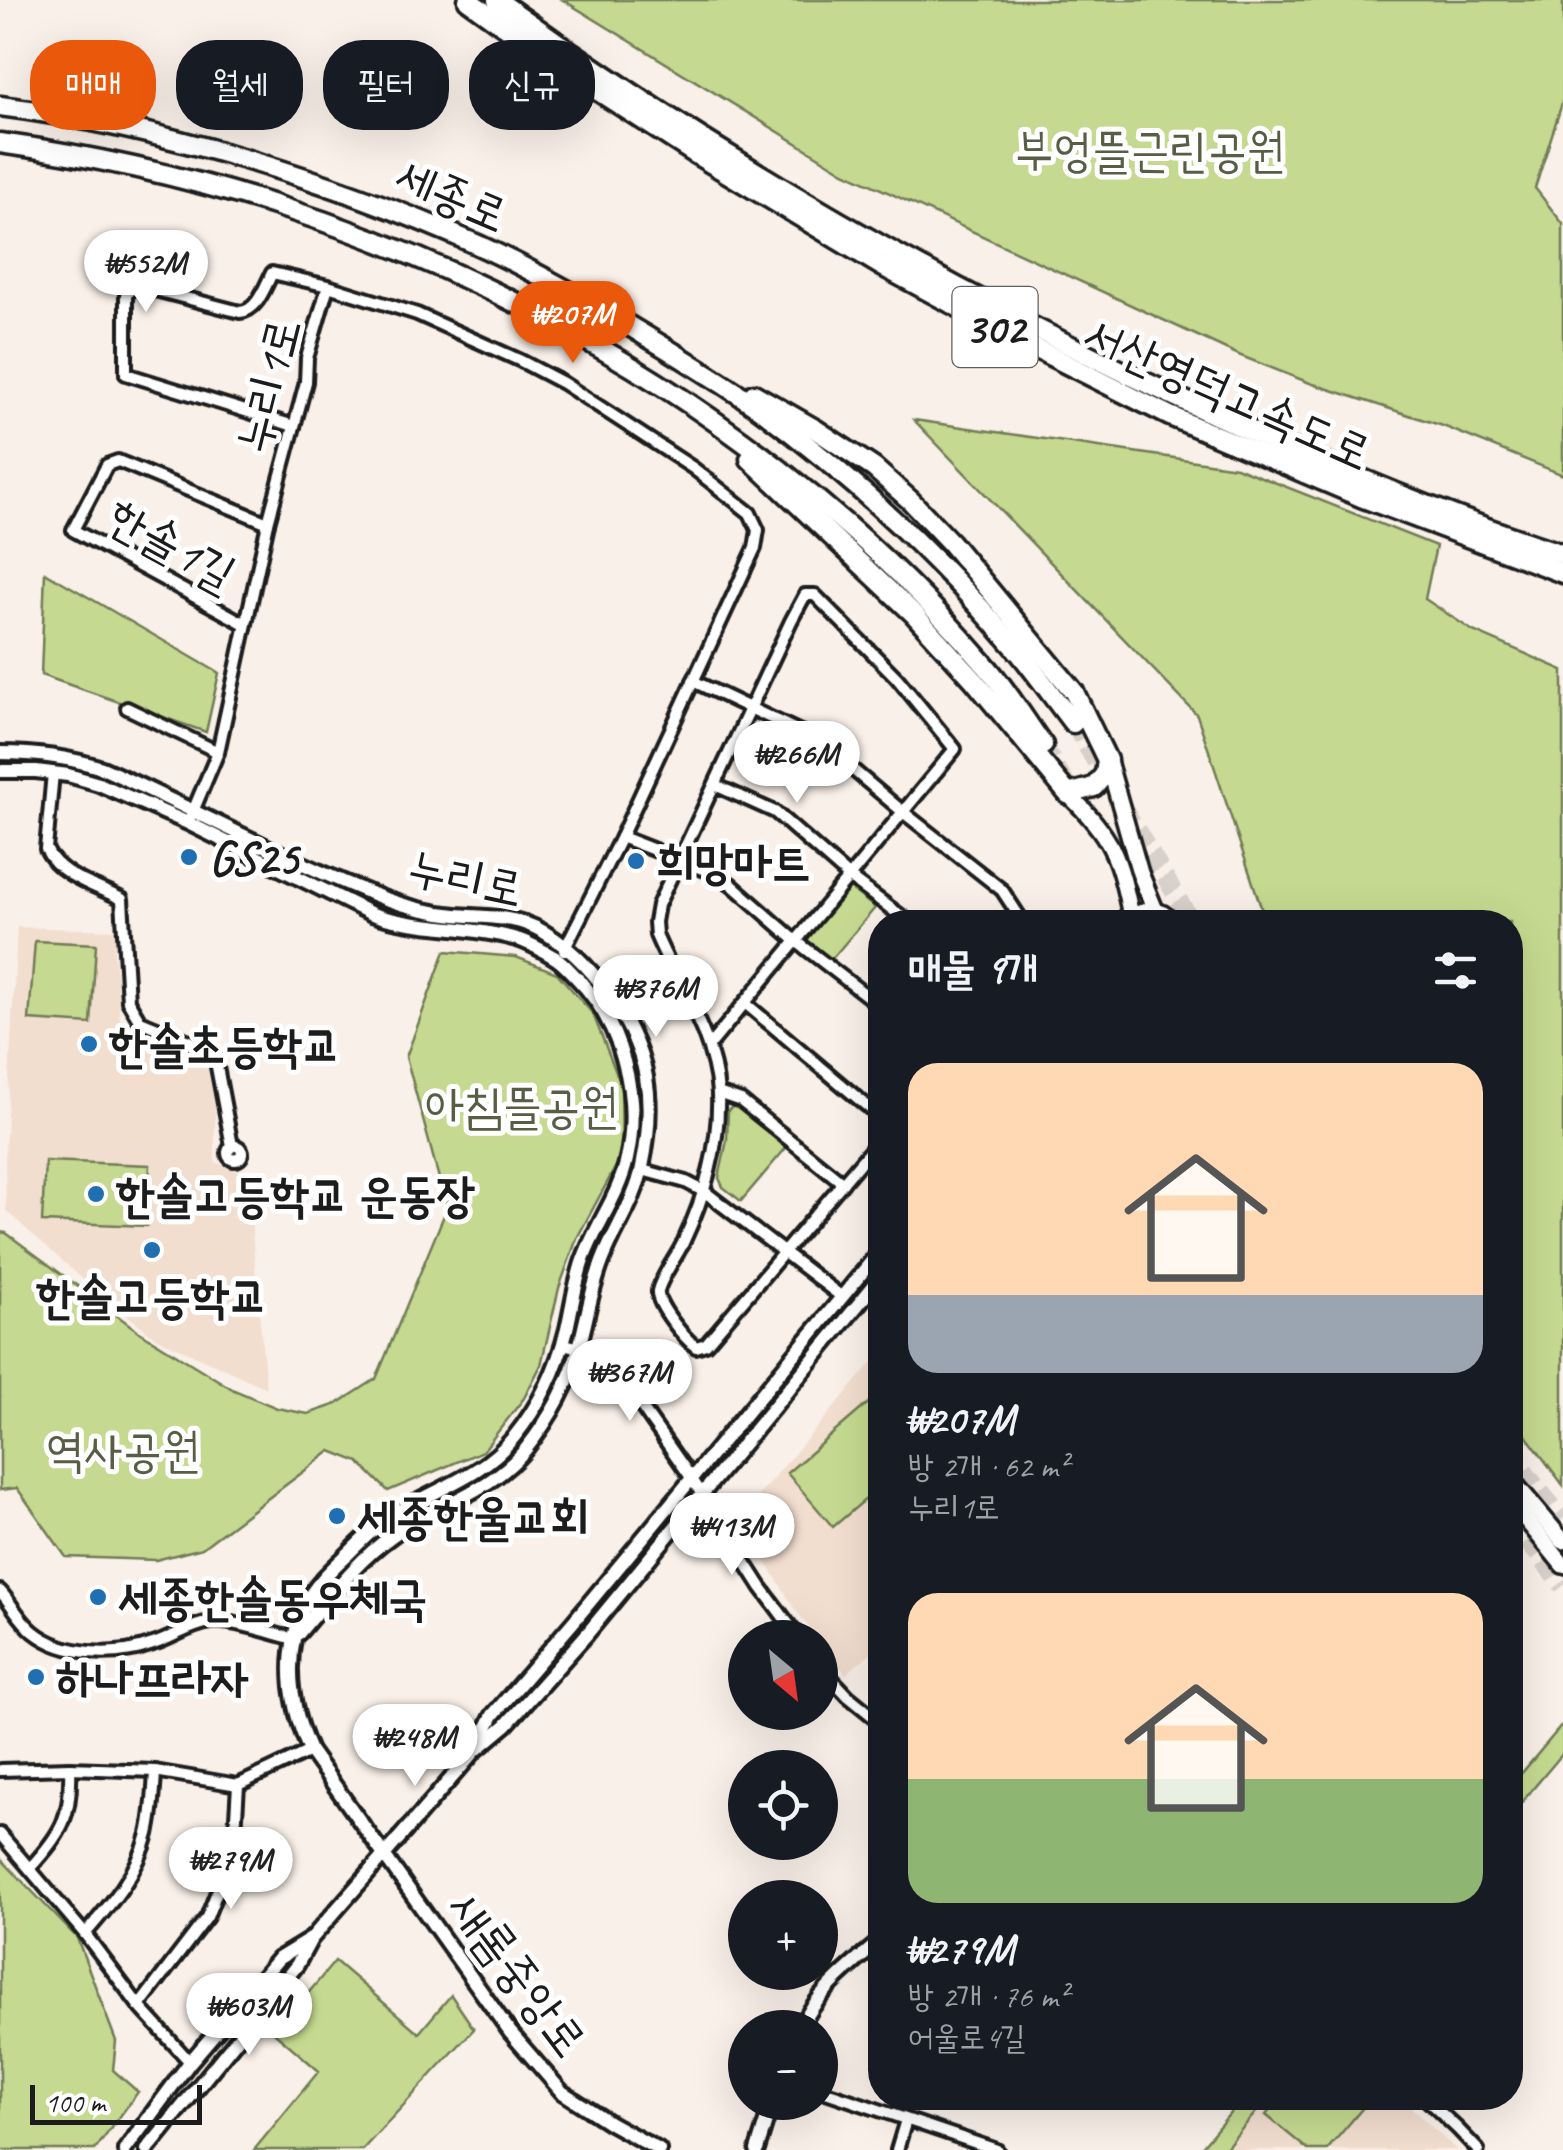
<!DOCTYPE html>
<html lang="ko">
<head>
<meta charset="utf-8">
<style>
	:root { --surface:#171b24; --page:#242831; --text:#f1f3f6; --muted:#9ea1a6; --accent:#ea580c }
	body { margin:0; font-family:Caveat,"Poor Story",sans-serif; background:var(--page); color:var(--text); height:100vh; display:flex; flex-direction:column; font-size:38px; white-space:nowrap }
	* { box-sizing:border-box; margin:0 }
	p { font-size:32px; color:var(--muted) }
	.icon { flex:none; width:55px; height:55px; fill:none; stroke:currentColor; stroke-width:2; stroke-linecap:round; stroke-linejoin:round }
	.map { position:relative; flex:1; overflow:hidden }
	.sheet { position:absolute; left:868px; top:910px; width:655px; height:1200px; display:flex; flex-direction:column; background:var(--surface); border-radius:40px; box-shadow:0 10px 40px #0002 }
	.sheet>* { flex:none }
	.hud { position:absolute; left:30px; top:40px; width:688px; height:90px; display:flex; gap:20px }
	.needle { width:65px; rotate:151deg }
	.controls { position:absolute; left:728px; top:1620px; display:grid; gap:20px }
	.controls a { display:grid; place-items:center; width:110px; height:110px; border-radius:50%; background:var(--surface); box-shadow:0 10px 40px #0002; font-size:50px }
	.scale { position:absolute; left:30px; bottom:25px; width:172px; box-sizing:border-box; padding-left:10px; border:5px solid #1c1c1c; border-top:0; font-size:28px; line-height:35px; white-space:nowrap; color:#1c1c1c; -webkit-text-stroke:8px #fff; paint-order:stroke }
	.price { position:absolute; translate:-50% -85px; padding:0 22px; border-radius:35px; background:#fff; color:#222; font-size:32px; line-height:65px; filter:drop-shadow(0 2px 5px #0008) }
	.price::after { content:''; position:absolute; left:50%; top:60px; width:30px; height:22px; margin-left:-15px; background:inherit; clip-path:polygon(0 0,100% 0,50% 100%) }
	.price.current { background:var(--accent); color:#fff }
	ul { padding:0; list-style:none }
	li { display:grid; align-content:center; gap:20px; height:530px; padding:0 40px }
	li span { display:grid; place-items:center; height:310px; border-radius:30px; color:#555 }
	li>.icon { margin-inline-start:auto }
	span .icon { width:180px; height:180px; fill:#fffc; stroke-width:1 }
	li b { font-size:42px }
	h2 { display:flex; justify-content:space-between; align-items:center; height:120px; padding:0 40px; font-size:42px }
	.tag { padding:0 35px; border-radius:40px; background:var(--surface); box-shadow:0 10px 40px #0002; font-size:35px; line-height:90px }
	.tag.current { background:var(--accent); color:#fff }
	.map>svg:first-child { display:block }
	.built { fill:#f2decf }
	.green { fill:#c5da90; stroke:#707b56; stroke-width:2.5 }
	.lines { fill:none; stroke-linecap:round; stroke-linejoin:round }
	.trunk-tunnel { stroke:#d8d0ca; stroke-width:18; stroke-dasharray:18 9; stroke-linecap:butt }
	.minor-casing { stroke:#1c1c1c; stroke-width:18 }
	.tertiary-casing { stroke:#1c1c1c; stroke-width:20 }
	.primary-casing { stroke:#1c1c1c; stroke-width:22 }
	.trunk-casing { stroke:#1c1c1c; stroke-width:25 }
	.motorway-casing { stroke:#1c1c1c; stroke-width:25 }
	.minor { stroke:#fff; stroke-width:10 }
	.tertiary { stroke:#fff; stroke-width:12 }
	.primary { stroke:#fff; stroke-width:15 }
	.trunk { stroke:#fff; stroke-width:18 }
	.motorway { stroke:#fff; stroke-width:18 }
	.poi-dot { fill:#1f6fb2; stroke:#fff; stroke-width:4 }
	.labels { text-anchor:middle; stroke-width:10; stroke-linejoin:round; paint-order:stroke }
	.shield { fill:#fff; stroke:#606060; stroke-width:2.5 }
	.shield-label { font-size:45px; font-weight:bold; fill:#1c1c1c }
	.park-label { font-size:48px; fill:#575e45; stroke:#fff }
	.street-label { font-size:48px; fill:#1c1c1c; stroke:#fff }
	.poi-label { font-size:48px; font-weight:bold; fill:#1c1c1c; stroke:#fff; text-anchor:start }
</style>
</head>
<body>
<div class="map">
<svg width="1563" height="2150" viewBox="0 0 1563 2150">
	<rect width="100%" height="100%" fill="#f9f0e9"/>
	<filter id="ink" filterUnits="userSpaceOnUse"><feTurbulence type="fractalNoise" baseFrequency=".01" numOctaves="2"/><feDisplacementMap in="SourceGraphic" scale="20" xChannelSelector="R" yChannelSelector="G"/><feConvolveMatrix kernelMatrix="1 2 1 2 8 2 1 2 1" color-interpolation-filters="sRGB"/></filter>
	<g filter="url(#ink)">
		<!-- built -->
		<g class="built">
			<path d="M17,927l99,3 -2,22 6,68 9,9 55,21 16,10 8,10 7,40v52l32,13 19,213 -111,-51 -60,-47 -89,-79 -1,-58z"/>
			<path d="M880,1354v291l-34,29 -26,-32v-4l-3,-1 -22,-28 -56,-91z"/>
			<path d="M1268,2098h132l57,52h-233z"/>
		</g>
		<!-- green -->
		<g class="green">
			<path d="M563,0h1000v100l-28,88 28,36v251l-120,-49 -133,-43 -69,-27 -397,-184z"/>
			<path d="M914,420l322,47 200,79 -11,53 48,32 90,39v815l-53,-71v-492h-244l-69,-207z"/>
			<path d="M45,572l174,101 -13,59 -165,-57z"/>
			<path d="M851,889l24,19 -45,53 -23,-19 -2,-7 37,-45z"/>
			<path d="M35,941l61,3 -5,80 -62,-4z"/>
			<path d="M445,951l71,6 41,16 36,41 28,71 1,70 -45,83 -18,50 -18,77 -17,33 -41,53 -95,40 -29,-29 -28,-11 -129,97 -46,12 -90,-3 -49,-69 -17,2v-258l6,1 132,98 96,59 43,18 31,6 29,-10 39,-25 71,-171 -41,-151z"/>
			<path d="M736,1105l50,43 -45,53 -18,-14 -4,-9 8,-38 1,-30z"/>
			<path d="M45,1161l105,4 -3,61 -105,-4z"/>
			<path d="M880,1393v94l-47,40 -46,-54z"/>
			<path d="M1563,1724v29l-53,63v-29z"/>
			<path d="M0,1858l77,80 39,103 -3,29 25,22 -43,58h-95z"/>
			<path d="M335,1961l84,72 32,-38 23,34 -112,121h-108l65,-79 -44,-38z"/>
			<path d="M1243,2098h25l-44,52h-25z"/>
			<path d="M1280,2098h91l-44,52h-19l-42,-35z"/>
		</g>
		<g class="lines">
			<!-- trunk-tunnel -->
			<g class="trunk-tunnel">
				<path d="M1073,723l36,62"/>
				<path d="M1043,745l23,39"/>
				<path d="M1123,807l69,115"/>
				<path d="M1510,1448l18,28 35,43"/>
				<path d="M1510,1520l53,66"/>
			</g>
			<!-- minor casing -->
			<g class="minor-casing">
				<g id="minor">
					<path d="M294,426l-168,-52v-79l10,-10 104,27c17,-1 25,-25 32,-39l56,13 89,28 102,46 44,23 130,85 57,45 8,17 -3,18 -134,289 -57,113"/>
					<path d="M245,624l-172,-94 34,-65 11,-4 150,62"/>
					<path d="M693,681l126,60 84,71 99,78 21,32"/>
					<path d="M127,708l91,44"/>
					<path d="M53,773l-7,76c13,27 50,37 76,50l6,102 12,20 74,30 18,95"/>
					<path d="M715,785l60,27 74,65 60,45"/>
					<path d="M191,816l27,-64 50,-229 38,-141 1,-24 21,-72"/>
					<path d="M621,837l92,36 18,11 65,57 84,65"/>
					<path d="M745,1003l135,114"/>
					<path d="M709,1046l246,-297 -58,-71 -82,-83h-10l-14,26 -133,284 -3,17 1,13c22,53 58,98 62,158 2,52 -13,103 -35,150 -6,13 -22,34 -25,48 -2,13 27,48 38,56l10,-3 174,-205"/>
					<path d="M718,1093l23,8 102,82"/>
					<circle cx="235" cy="1153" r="7"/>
					<path d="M642,1170l44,12 19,10 137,105"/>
					<path d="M563,1344l31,7 12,5 86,123 69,108 38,51"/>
					<path d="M0,1591c12,13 20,30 34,41 31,25 84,25 119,12 20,-6 36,-19 58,-22 24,-2 59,11 83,17"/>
					<path d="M820,1666l28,30 32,26"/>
					<path d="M0,1770l70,-2 85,3 83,14 72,-34"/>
					<path d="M0,1834l85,100 54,72 51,56"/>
					<path d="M30,1868c32,-35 42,-52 40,-100"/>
					<path d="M85,1934c26,-30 53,-61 63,-100 5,-20 6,-42 7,-63"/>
					<path d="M139,2006l68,-89 27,-68 4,-64"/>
					<path d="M820,2090l177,60"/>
					<path d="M1425,2098l33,31 20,21"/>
					<path d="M897,2150l9,-30"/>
				</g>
			</g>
			<!-- tertiary casing -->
			<g class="tertiary-casing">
				<g id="tertiary">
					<path d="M0,753c36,0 68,4 102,15 94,42 185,93 281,130 22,8 50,15 73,17 22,2 47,1 68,8 56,19 112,96 122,154 5,28 2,62 -4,90 -6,32 -26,60 -38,90 -12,28 -16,57 -24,87 -10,39 -30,75 -55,106 -37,44 -88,54 -132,85 -37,26 -65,64 -94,98"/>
					<path d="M0,771h36l32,4 31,9 89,39 184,91c48,16 94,11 141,24 14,3 29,12 41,19 9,5 15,13 22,20 46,46 65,119 51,182 -8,37 -33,68 -45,104 -7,22 -10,44 -15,66 -10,40 -27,76 -53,108 -32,39 -78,52 -119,77 -17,10 -32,25 -46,39 -16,15 -34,31 -44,52 -22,48 -16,99 5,146l200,281 52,60 48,31 49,27"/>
					<path d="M478,1745l15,-30 81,-94 306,-370"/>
					<path d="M801,2028c16,-37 49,-61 79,-87"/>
					<path d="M125,2150l65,-88 88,-103 31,-19"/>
					<path d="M147,2150l150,-185 14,-26 164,-188 31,-26 81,-91 293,-356"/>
					<path d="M757,2150l15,-48"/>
				</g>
			</g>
			<!-- primary casing -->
			<g class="primary-casing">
				<g id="primary">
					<path d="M1108,761l32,112 15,37"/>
					<path d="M1068,794c44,42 51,63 63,122"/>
					<path d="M1128,922l3,-6c17,-7 29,-9 41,6"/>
					<path d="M1510,1478l53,63"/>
					<path d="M1510,1500l53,65"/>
				</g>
			</g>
			<!-- trunk casing -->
			<g class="trunk-casing">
				<g id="trunk">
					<path d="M0,106c158,20 332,74 478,139 53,24 103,53 153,82 43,26 87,52 128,81 92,68 180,150 254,237 21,25 40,52 60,78"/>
					<path d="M0,143c375,52 737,233 986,523 21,24 38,53 57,79"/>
					<path d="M750,459l164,155 60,66 94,114 26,-7 11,-13 2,-14 -33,-68 -124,-150 -39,-41 -37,-33 -59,-39 -61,-35"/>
				</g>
			</g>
			<!-- motorway casing -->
			<g class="motorway-casing">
				<g id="motorway">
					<path d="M468,0l93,67 133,86 188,113 143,77 145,73 191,81 202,76"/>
					<path d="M497,0c235,170 491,314 756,432 102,45 204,88 310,122"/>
				</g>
			</g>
			<!-- minor -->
			<use href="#minor" class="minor"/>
			<!-- tertiary -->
			<use href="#tertiary" class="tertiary"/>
			<!-- primary -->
			<use href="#primary" class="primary"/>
			<!-- trunk -->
			<use href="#trunk" class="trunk"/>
			<!-- motorway -->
			<use href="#motorway" class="motorway"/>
		</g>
	</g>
	<!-- markers -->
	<g class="poi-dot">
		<circle cx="189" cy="857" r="10"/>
		<circle cx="636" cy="861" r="10"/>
		<circle cx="89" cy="1044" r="10"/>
		<circle cx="96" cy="1194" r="10"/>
		<circle cx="152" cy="1250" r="10"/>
		<circle cx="337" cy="1516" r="10"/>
		<circle cx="98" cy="1597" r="10"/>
		<circle cx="36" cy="1677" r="10"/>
	</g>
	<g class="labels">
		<!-- shield labels -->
		<rect class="shield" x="952.5" y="287" width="85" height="80" rx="8"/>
		<g class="shield-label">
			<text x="995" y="343">302</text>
		</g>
		<!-- park labels -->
		<g class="park-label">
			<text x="1150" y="166">부엉뜰근린공원</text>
			<text x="522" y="1122">아침뜰공원</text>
			<text x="123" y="1466">역사공원</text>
		</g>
		<!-- street labels -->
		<g class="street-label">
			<text transform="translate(452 194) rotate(23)" y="17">세종로</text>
			<text transform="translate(267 385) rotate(-76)" y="17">누리1로</text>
			<text transform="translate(1228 392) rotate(24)" y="17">서산영덕고속도로</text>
			<text transform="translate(172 544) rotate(29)" y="17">한솔1길</text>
			<text transform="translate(466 877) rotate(12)" y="17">누리로</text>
			<text transform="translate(519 1973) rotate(53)" y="17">새롬중앙로</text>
		</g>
		<!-- poi labels -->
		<g class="poi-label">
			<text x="209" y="874">GS25</text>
			<text x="656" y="878">희망마트</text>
			<text x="109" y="1061">한솔초등학교</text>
			<text x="116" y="1211">한솔고등학교 운동장</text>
			<text x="152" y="1312" text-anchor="middle">한솔고등학교</text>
			<text x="357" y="1533">세종한울교회</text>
			<text x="118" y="1614">세종한솔동우체국</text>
			<text x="56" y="1694">하나프라자</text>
		</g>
	</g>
</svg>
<div class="controls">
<a><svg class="needle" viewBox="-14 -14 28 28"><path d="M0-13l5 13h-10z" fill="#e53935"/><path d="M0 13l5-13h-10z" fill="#9ea1a6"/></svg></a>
<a><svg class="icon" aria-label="locate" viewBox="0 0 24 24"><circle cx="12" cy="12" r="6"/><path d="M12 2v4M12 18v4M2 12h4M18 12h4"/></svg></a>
<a>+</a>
<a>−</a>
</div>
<div class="scale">100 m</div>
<b class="price" style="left:146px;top:315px">₩552M</b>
<b class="price current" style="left:573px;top:366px">₩207M</b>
<b class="price" style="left:797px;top:806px">₩266M</b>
<b class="price" style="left:656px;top:1040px">₩376M</b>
<b class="price" style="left:630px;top:1424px">₩367M</b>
<b class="price" style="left:732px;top:1578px">₩413M</b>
<b class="price" style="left:415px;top:1789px">₩248M</b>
<b class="price" style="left:231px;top:1912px">₩279M</b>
<b class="price" style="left:249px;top:2058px">₩603M</b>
<div class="hud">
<a class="tag current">매매</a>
<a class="tag">월세</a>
<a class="tag">필터</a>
<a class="tag">신규</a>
</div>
<section class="sheet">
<h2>매물 9개<svg class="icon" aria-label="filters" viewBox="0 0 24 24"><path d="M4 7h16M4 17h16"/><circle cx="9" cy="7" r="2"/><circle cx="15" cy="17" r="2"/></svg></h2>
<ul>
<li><span style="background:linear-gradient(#ffd9b3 75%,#9aa5b1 0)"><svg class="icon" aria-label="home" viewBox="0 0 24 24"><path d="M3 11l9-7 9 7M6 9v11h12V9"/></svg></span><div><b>₩207M</b><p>방 2개 · 62 m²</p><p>누리1로</p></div></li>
<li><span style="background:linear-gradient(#ffd9b3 60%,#8fb573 0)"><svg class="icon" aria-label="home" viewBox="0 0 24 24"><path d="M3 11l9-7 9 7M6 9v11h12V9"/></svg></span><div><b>₩279M</b><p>방 2개 · 76 m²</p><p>어울로4길</p></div></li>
</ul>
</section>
</div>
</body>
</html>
